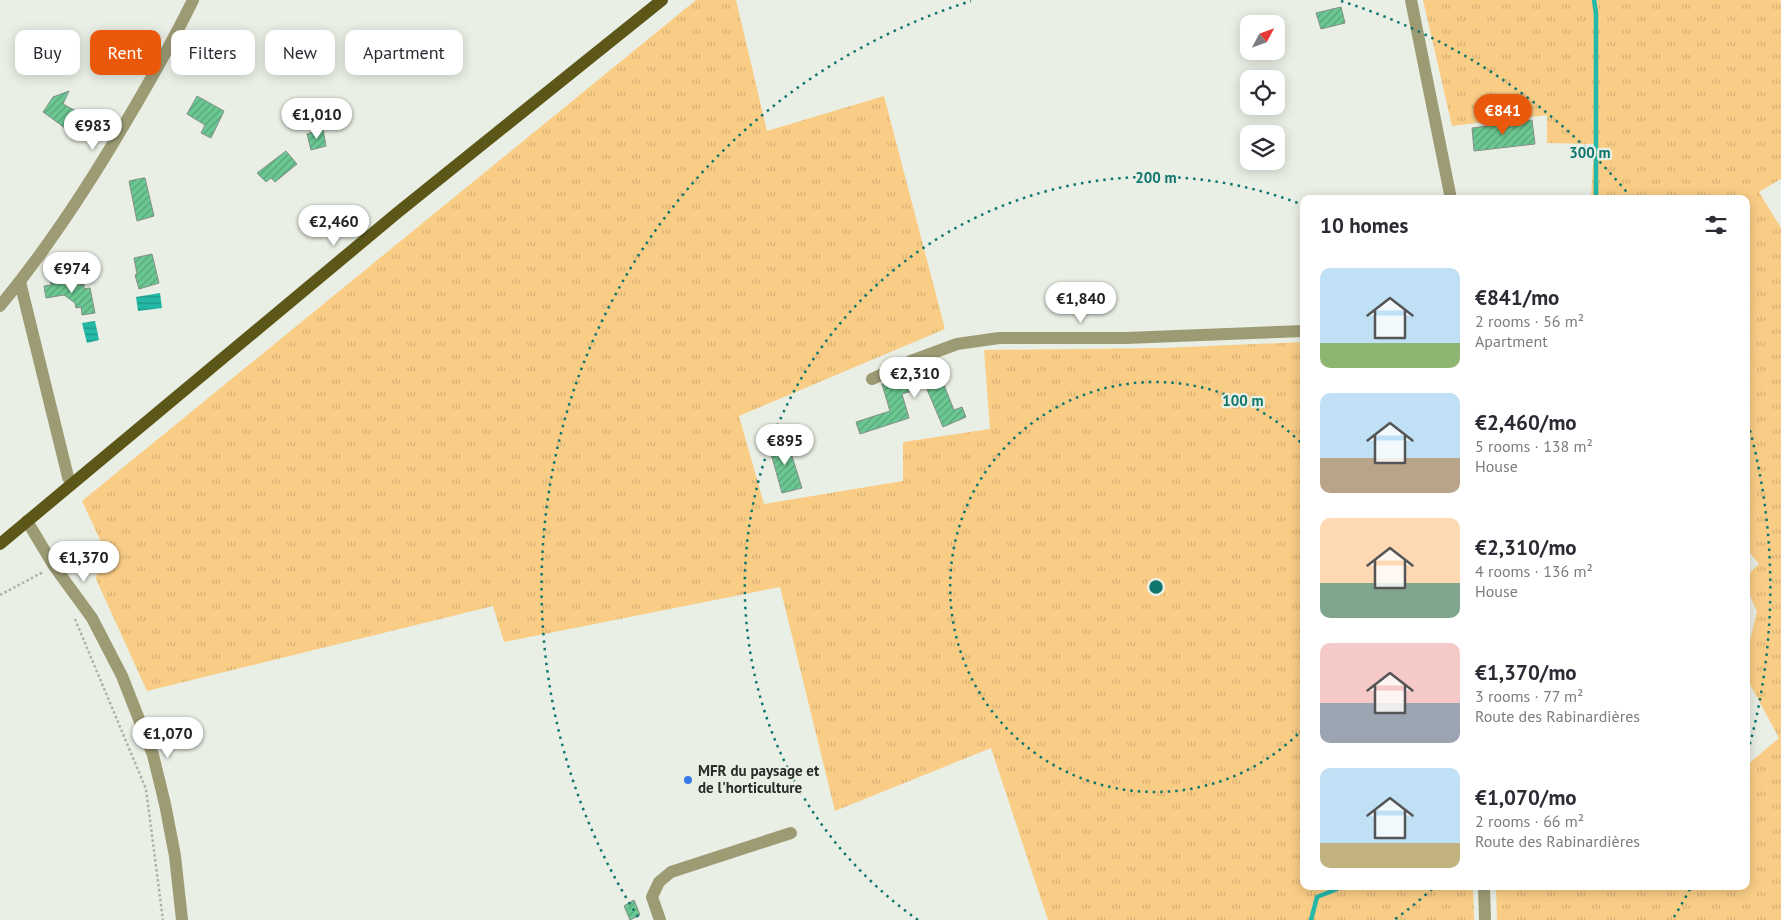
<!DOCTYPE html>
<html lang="en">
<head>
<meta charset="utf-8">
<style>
	:root { --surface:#fff; --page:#f2f2f3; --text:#2b2b33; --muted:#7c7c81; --accent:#ea580c }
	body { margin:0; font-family:"PT Sans",sans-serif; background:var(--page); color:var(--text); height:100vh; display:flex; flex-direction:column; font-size:19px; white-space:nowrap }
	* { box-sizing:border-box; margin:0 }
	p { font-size:16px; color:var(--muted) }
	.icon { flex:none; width:28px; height:28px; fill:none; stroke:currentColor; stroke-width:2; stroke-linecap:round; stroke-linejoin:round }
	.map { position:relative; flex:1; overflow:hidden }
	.drawer { position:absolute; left:1300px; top:195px; width:450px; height:695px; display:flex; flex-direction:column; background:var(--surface); border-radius:10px; box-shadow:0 2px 12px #0003 }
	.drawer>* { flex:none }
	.top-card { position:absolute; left:15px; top:30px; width:475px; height:45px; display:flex; gap:10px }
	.needle { width:32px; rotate:49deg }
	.controls { position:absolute; left:1240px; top:15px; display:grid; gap:10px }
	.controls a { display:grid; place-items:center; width:45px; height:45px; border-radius:10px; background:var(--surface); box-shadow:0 2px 12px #0003; font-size:25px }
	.price { position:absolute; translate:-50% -42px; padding:0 11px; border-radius:18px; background:#fff; color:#222; font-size:16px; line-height:32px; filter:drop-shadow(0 1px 2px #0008) }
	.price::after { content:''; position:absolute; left:50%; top:30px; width:15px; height:11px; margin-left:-8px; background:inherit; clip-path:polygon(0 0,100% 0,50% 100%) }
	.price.current { background:var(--accent); color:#fff }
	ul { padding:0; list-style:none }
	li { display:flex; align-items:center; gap:15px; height:125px; padding:0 20px }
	li span { display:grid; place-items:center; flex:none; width:140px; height:100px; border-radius:10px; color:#555 }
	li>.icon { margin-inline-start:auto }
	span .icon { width:60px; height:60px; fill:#fffc; stroke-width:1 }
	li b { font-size:21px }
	h2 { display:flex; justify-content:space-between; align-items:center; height:60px; padding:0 20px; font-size:21px }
	.pill { padding:0 18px; border-radius:10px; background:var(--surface); box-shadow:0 2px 12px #0003; font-size:18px; line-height:45px }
	.pill.current { background:var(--accent); color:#fff }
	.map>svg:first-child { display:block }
	.grass { fill:url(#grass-tufts) }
	.water { fill:url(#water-rules) }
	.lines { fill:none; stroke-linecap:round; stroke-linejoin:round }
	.stream { stroke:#23b8a7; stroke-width:4.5 }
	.building { fill:url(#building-hatch); stroke:#848f88 }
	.path { stroke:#adb2a9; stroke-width:2.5; stroke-dasharray:2.5 2.5; stroke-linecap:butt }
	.minor { stroke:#9d9b74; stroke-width:12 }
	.major { stroke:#5c5719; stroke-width:12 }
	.ring { fill:none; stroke:#0f766e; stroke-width:2.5; stroke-dasharray:2.5 5 }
	.poi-dot { fill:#3579e6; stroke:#e9efe4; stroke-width:2 }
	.labels { text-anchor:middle; stroke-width:4.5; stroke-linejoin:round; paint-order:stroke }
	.poi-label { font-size:15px; font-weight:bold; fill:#2a2c28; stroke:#e9efe4; text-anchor:start }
	.centre { fill:#0f766e; stroke:#e9efe4; stroke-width:2.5 }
	.ring-label { font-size:15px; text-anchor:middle; font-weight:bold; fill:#0f766e; stroke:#e9efe4; stroke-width:4.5; stroke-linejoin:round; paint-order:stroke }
</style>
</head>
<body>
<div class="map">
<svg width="1781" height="920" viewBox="0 0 1781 920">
	<defs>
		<pattern id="grass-tufts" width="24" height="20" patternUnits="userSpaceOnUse" patternTransform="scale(1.25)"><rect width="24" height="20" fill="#f9cd86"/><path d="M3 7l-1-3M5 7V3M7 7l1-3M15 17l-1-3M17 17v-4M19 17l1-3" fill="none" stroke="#d6b074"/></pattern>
		<pattern id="water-rules" width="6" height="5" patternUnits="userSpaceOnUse" patternTransform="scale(1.25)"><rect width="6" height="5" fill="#23b8a7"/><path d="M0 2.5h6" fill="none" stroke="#1f9688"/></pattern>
		<pattern id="building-hatch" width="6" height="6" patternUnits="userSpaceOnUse" patternTransform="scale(1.25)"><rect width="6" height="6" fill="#6bc892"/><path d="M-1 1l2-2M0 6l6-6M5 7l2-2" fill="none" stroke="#58a377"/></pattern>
	</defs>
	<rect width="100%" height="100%" fill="#e9efe4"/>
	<!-- grass -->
	<g class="grass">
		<path d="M696,0h40l31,131 117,-35 61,233 -206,87 25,88 139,-23v-39l87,-13 -6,-79 179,-2 141,-6v544h169l1,34h-426l-57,-172 -156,63 -55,-224 -276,55 -11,-36 -346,85 -51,-112 6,-35 -20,-43z"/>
		<path d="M1423,0h357l1,2v177l-22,13 22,36v692h-284l-1,-34h250v-120l33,-28 -33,-61v-21l11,-44 -11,-26v-10l13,-12 -13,-16v-349h-155l3,-55 -47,-1v-28l-95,11z"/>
	</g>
	<!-- water -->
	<g class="water">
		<path d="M160,293l2,15 -24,3 -2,-14z"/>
		<path d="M95,321l4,19 -12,3 -5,-20z"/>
	</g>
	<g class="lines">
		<!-- stream -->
		<g class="stream">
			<path d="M1594,0l2,13v186"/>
			<path d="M1311,920l6,-23 20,-8 2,-3"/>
		</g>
	</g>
	<!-- building -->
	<g class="building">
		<path d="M1341,7l4,16 -24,6 -5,-16z"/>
		<path d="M69,91l-6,13 13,7 -11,17 -22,-16 10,-15z"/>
		<path d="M197,96l27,15 -13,27 -10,-5 4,-8 -18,-11z"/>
		<path d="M1532,120l3,24 -61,7 -2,-23z"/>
		<path d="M323,129l3,17 -15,4 -4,-16z"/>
		<path d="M286,151l11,13 -22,18 -4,-4 -5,4 -9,-9z"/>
		<path d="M143,178h2l9,38 -17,5 -8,-40z"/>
		<path d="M152,254l7,29 -20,6 -4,-14 2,-1 -3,-16z"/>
		<path d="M63,277l2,8 10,-2 4,2 5,-1v5l6,-1 5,25 -13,2 -1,-8 -5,1 -1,-5 -11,-8 -18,3 -2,-12 7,-1 -1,-6z"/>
		<path d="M939,359l7,19 -4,2 12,30 8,-3 4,10 -23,10 -17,-40 -24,7 7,24 -49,16 -4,-12 34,-11 -8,-27 20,-9 1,3 28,-11 -2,-4z"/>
		<path d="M786,437l16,51 -20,5 -14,-50z"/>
		<path d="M634,900l6,15 -10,5 -6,-14z"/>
	</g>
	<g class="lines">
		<!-- path -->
		<g class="path">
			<path d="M0,595l43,-23"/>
			<path d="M75,619l71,170 17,131"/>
		</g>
		<!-- minor -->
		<g class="minor">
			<path d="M1411,0l40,199"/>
			<path d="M20,282l48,195 3,7"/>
			<path d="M0,306c48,-58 89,-121 127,-186 23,-39 46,-79 66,-120"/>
			<path d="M872,379l39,-18 46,-17 42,-6h127l178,-7"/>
			<path d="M27,521l27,45 38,52 30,58 31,79 12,49 10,52 7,64"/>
			<path d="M1484,886l1,34"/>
			<path d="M660,920l-8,-23 7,-15 12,-10 120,-39"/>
		</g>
		<!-- major -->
		<path class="major" d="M0,544l397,-331 265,-213"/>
	</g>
	<!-- distance rings -->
	<g class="ring">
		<path d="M1303 729A205 205 0 1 1 1303 445"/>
		<path d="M1432 889A409 409 0 0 1 1394 920M918 920A409 409 0 0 1 1303 205"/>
		<path d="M1690 889A614 614 0 0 1 1674 917M638 917A614 614 0 0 1 971 1M1341 1A614 614 0 0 1 1630 196M1748 423A614 614 0 0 1 1748 751"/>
	</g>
	<!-- markers -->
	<circle class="poi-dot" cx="688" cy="780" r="5"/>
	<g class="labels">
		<!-- poi labels -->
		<g class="poi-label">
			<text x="698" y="776">MFR du paysage et<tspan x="698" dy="17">de l'horticulture</tspan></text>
		</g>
	</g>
	<circle cx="1156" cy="587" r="8" class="centre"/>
	<g class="ring-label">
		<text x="1590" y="158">300 m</text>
		<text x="1156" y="183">200 m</text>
		<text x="1243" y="406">100 m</text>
	</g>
</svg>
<div class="controls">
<a><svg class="needle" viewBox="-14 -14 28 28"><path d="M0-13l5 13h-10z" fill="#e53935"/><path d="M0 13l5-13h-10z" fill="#7c7c81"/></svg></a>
<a><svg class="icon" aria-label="locate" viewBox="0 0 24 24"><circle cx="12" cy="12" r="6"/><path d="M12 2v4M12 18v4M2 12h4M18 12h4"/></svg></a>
<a><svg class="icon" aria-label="layers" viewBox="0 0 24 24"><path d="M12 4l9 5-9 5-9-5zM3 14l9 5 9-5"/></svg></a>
</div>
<b class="price current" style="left:1503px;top:136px">€841</b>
<b class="price" style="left:317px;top:140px">€1,010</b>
<b class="price" style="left:93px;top:151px">€983</b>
<b class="price" style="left:334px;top:247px">€2,460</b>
<b class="price" style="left:72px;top:294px">€974</b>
<b class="price" style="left:1081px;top:324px">€1,840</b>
<b class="price" style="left:915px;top:399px">€2,310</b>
<b class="price" style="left:785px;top:466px">€895</b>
<b class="price" style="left:84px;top:583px">€1,370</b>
<b class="price" style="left:168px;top:759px">€1,070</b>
<div class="top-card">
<a class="pill">Buy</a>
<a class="pill current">Rent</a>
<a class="pill">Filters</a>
<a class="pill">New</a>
<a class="pill">Apartment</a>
</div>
<section class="drawer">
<h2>10 homes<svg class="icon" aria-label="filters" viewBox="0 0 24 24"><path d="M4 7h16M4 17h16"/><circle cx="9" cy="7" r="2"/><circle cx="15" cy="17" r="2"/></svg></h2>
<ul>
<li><span style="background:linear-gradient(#bfe0f5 75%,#8fb573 0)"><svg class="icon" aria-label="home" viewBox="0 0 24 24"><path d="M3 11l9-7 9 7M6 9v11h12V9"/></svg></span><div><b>€841/mo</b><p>2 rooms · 56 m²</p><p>Apartment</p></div></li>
<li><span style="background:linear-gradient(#bfe0f5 65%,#b9a48a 0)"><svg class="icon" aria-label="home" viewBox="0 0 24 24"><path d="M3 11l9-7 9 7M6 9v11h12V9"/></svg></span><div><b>€2,460/mo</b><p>5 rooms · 138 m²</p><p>House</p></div></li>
<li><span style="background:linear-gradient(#ffd9b3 65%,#7fa58c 0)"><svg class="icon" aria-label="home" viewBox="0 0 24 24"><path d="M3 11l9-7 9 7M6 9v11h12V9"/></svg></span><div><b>€2,310/mo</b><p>4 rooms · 136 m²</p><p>House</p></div></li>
<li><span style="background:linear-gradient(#f6c9c9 60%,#9aa5b1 0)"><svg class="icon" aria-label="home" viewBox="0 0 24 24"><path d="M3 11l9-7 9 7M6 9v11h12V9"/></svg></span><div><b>€1,370/mo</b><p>3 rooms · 77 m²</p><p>Route des Rabinardières</p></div></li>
<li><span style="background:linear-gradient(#bfe0f5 75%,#c2b280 0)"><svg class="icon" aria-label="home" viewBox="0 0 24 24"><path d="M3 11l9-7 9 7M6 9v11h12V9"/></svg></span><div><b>€1,070/mo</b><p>2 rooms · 66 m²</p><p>Route des Rabinardières</p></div></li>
</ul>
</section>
</div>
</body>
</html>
